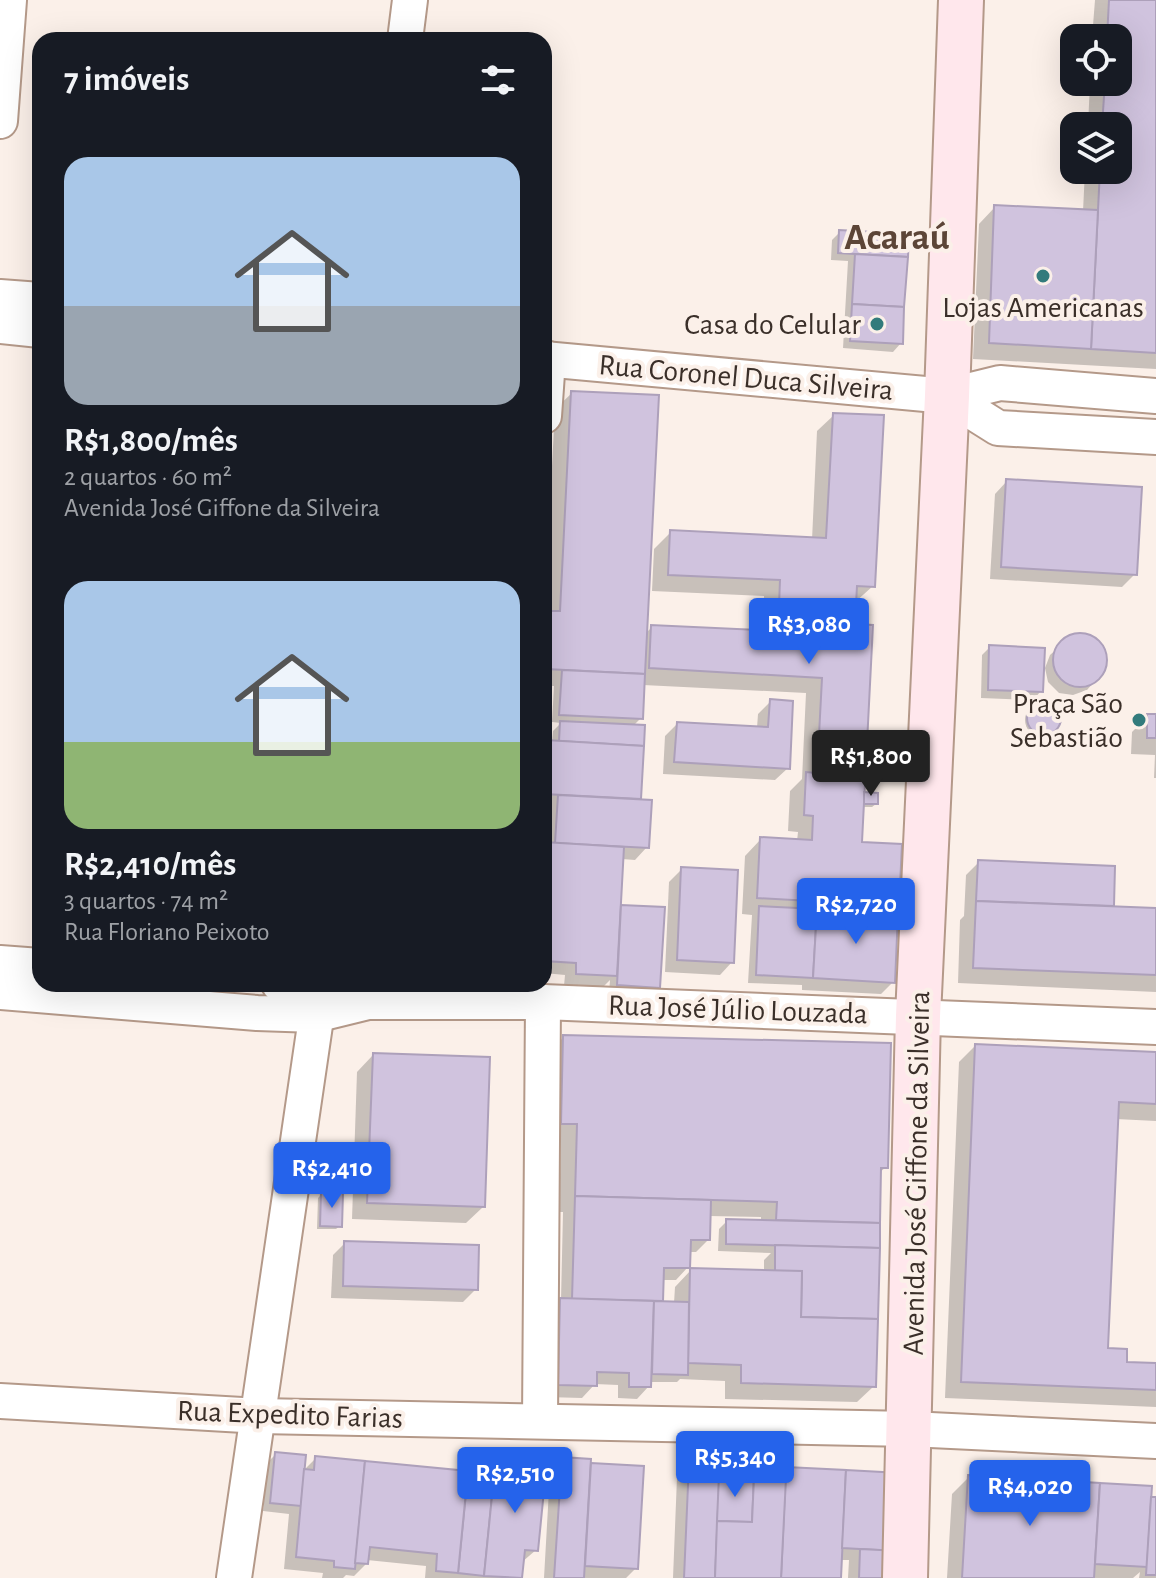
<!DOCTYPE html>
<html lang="pt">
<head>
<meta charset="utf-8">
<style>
	:root { --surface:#171b24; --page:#242831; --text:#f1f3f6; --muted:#9ea1a6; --accent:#2563eb }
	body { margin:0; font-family:"Alegreya Sans",sans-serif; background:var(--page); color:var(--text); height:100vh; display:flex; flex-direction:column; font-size:30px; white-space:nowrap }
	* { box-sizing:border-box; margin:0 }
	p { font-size:26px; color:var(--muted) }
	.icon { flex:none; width:44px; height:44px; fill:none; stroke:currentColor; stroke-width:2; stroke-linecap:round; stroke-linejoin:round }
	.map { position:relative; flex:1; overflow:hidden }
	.details { position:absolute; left:32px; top:32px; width:520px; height:960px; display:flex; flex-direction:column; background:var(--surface); border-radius:24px; box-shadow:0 8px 32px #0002 }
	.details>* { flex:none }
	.fabs { position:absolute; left:1060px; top:24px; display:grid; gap:16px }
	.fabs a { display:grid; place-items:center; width:72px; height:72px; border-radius:16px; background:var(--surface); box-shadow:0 8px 32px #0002; font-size:40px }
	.price { position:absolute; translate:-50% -68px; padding:0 18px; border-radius:8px; background:var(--accent); color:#fff; font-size:26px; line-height:52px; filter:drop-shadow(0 2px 4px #0008) }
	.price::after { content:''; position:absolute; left:50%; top:48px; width:24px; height:18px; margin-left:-12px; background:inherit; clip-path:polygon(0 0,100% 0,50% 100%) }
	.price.on { background:#222; color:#fff }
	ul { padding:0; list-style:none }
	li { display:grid; align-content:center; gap:16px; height:424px; padding:0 32px }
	li span { display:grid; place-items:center; height:248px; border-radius:24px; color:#555 }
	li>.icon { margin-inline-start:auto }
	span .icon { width:144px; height:144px; fill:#fffc; stroke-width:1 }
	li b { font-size:34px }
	h2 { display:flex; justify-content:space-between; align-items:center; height:96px; padding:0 32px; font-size:34px }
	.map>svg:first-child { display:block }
	.shadow { fill:#0003; fill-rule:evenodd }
	.building { fill:#d0c3de; stroke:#ada0ba; stroke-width:2 }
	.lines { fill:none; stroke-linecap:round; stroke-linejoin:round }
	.minor-casing { stroke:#b49989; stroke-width:38 }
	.secondary-casing { stroke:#b49989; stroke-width:48 }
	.minor { stroke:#fff; stroke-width:34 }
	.secondary { stroke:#ffe7ec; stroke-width:44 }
	.poi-dot { fill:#327b7c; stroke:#fbf0e9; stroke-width:3 }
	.labels { text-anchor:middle; stroke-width:8; stroke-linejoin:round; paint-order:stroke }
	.poi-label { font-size:30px; fill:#3a2f29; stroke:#fbf0e9; text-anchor:end }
	.street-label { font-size:30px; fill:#3a2f29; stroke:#fbf0e9 }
	.district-label { font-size:38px; font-weight:bold; fill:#5c4537; stroke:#fbf0e9 }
</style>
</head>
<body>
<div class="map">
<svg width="1156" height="1578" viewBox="0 0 1156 1578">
	<rect width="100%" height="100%" fill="#fbf0e9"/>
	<!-- shadow -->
	<g class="shadow">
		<path d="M1095,0h61v369l-183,-10 6,-135 16,-17 88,4 2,-41h33v-44h-30l2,-44h28v-44h-26z"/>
		<path d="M840,232l67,4 -6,107 -8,9 -50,-4 5,-87 -17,-1 1,-20z"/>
		<path d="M572,393l73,241 7,-7 111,6 1,-37 -112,-5 2,-42 17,-17 141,8 5,-109 17,-16 39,171 -19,17 8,194 14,7 -4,3h-11l-2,37 38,61 -10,10 6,67 -12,12 -79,-4v-5l-54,-2 4,-68 -10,-1 3,-58 16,-17 36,2 1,-9 -10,-1 2,-40 12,-12 4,-86 -163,-8 -2,33 -8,8 10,1 -4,74 8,46 -12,13 -13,-1 -3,51 3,-3 36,80 -8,8 -41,-2 1,-13 -8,8 -38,-2 1,-11 -21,-2 2,-166 -2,-1v-61l8,-3 1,-11 8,-8 -9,-1 2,-36h-10v-68l11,-209z"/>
		<path d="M1007,481l128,93 -13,13 -132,-8 5,-85z"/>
		<path d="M1085,635l13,7 7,12v15l-18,21 -14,5 -14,-2 -11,-11 -3,-14 5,-13 21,-19z"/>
		<path d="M990,647l51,44 -8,9 -52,-2 1,-43z"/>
		<path d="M771,701l17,67 -13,12 -112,-6 2,-38 12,-12 80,4 1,-14z"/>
		<circle cx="1042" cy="720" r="17"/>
		<path d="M1148,716h8v62h-2l1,-23 -24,-1 1,-22z"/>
		<path d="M979,862l133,44 -3,3 47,1v82l-198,-9 2,-63 4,-4 2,-41z"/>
		<path d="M682,869l50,93 -12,13 -55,-3 4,-90z"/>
		<path d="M564,1037l322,130 -7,6 -5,213 -17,16 -132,-3v-18l-45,-2 -3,3h-27l-1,4 -12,13 -19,-1v-13l-23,-1 -13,14 -36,-1 3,-84 12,-13 2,-88h-4l2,-72 -16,-1 2,-86zM709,1216l52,1v5l-34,-1 -8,8 -1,22 53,2 -7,7v12l-73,-2 -16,17 -1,16h-13v-23h15l12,-13 1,-15h7l12,-12z"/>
		<path d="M975,1046l181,8v67l-40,-2 -10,231 19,14 31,1v42l-211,-9 14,-336z"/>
		<path d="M373,1055l110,152 -17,16 -114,-4 5,-147z"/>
		<path d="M322,1194l18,32 -4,3h-19l1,-31z"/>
		<path d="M345,1243l131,46 -13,13 -132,-4 2,-43z"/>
		<path d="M276,1454l26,18 14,-14 145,14 1,-9 8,-8 66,95 -14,12 -2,16h-95l1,-12 -59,-6 -1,4 -12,12 -8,-1 -3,3h-21l1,-5 -39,-4 5,-55 -26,-3 5,-49z"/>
		<path d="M563,1459l25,6 54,3 -6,100 -10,10h-82l6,-106z"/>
		<path d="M690,1464l27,17 59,-2 11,-10 109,109h-48l1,-18h-9l-1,18h-166l4,-101z"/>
		<path d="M969,1477l181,11 -1,10 7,1v79h-17l1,-6 -7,6h-186l5,-84z"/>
	</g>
	<!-- building -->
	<g class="building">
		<path d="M1109,0h47v353l-65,-4 9,-179h18v-44h-16l3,-44h13v-44h-11z"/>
		<path d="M994,205l104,5 -7,139 -102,-6z"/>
		<path d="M839,230l70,4 -1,23 -70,-4z"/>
		<path d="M855,254l53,3 -4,50 -52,-3z"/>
		<path d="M852,304l52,3 -1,37 -53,-3z"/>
		<path d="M571,391l88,4 -14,279 -99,-5 2,-58h12z"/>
		<path d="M833,413l51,2 -9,172 -18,-1 -2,38 18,1 -11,217 40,2 -3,62 -142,-8 3,-61 52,3 1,-24 -9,-1 2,-43 11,1 5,-95 -173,-10 2,-43 127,6 2,-51 -112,-5 2,-45 156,8z"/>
		<path d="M1006,479l136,8 -5,88 -136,-8z"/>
		<circle cx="1080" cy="660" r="27"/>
		<path d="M989,645l56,3 -2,44 -55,-2z"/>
		<path d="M562,670l83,4 -2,45 -84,-4z"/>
		<path d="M770,699l23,2 -3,68 -116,-7 3,-40 91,5z"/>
		<circle cx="1044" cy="718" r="17"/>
		<rect x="1147" y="714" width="9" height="24"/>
		<path d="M560,721l85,4 -1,21 -85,-5z"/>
		<path d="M546,740l98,6 -3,53 -97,-5z"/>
		<path d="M864,792l14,1v11h-14z"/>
		<path d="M558,795l94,5 -3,48 -94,-5z"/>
		<path d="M544,842l80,5 -7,129 -41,-2v-11l-32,-2z"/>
		<path d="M978,860l137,6 -1,40 -138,-5z"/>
		<path d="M681,867l57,3 -4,93 -57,-3z"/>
		<path d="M976,901l180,7v67l-183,-7z"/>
		<path d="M621,905l44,2 -5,81 -43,-3z"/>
		<path d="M759,906l58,3 -4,69 -57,-3z"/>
		<path d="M817,909l81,4 -3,70 -82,-5z"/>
		<path d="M563,1035l328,8 -3,125h-7l-1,55 -104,-3 1,-18 -202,-6 2,-72h-16z"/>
		<path d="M975,1044l181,8v52l-37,-2 -11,246 19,1v13l29,1v27l-195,-8z"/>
		<path d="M373,1053l117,4 -5,150 -118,-4z"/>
		<path d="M321,1192l22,1 -1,34 -22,-1z"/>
		<path d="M575,1196l136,4 -1,40h-19l-1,28h-26l-1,33 -91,-2z"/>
		<path d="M726,1219l154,4v25l-154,-4z"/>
		<path d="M344,1241l135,4 -1,45 -135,-4z"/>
		<path d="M775,1245l105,3 -2,71 -77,-2 1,-46h-27z"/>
		<path d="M690,1268l112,3 -1,46 77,2 -2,68 -135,-4v-18l-53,-2z"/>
		<path d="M560,1298l94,3 -3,86h-22v-14l-32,-1v14l-39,-1z"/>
		<path d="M654,1301l35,1 -1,73 -36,-1z"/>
		<path d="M275,1452l31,3 -5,51 -31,-3z"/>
		<path d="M470,1453l26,3 -12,120 -26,-3z"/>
		<path d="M315,1456l50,5 -10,108 -21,-2v-6l-38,-4 8,-88 10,1z"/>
		<path d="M496,1456l51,4 -9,91 -13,-1 -3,28 -38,-2z"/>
		<path d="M562,1457l29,2 -7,119h-30z"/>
		<path d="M365,1461l103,10 -10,102 -22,-2 1,-17 -67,-7 -2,17 -13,-1z"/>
		<path d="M689,1462l31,1 -5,115h-31z"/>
		<path d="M591,1463l53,3 -6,103 -53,-3z"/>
		<path d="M786,1467l60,3 -5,108h-60z"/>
		<path d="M846,1470l54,3 -4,78 -54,-3z"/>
		<path d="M719,1475l35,2 -2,45 -35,-1z"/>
		<path d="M968,1475l132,8 -6,95h-132z"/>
		<path d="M754,1477l32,1 -5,100h-66l2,-57 35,1z"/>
		<path d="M1100,1483l52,3 -5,81 -52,-3z"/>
		<path d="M1151,1497h5v78h-10z"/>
		<path d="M860,1549l40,2 -2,27h-39z"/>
	</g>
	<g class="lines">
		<!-- minor casing -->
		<g class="minor-casing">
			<g id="minor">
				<path d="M405,40l5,-40"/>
				<path d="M0,121l9,-121"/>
				<path d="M0,297l40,3"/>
				<path d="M0,326l40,4"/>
				<path d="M544,359l403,37 53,-13 156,13"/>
				<path d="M947,396l51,32 158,9"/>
				<path d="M544,416l4,-57"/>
				<path d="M0,963l40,3"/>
				<path d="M279,984l62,9"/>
				<path d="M0,992l257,21 58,2 53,-13h175l613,25"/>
				<path d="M0,1401l259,15 651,13 246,12"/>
				<path d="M540,1421l3,-419"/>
				<path d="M234,1578l87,-594"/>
			</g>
		</g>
		<!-- secondary casing -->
		<g class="secondary-casing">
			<path id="secondary" d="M905,1578l13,-562 29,-620 14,-396"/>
		</g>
		<!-- minor -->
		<use href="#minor" class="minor"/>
		<!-- secondary -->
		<use href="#secondary" class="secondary"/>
	</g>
	<!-- markers -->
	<g class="poi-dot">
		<circle cx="1043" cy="276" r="8"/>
		<circle cx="877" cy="324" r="8"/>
		<circle cx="1139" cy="720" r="8"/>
	</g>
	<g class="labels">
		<!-- poi labels -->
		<g class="poi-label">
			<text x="1043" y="317" text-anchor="middle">Lojas Americanas</text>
			<text x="861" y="334">Casa do Celular</text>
			<text x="1123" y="713">Praça São<tspan x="1123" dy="34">Sebastião</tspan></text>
		</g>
		<!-- street labels -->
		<g class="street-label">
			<text transform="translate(746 377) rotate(5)" y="10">Rua Coronel Duca Silveira</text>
			<text transform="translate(738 1009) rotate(2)" y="10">Rua José Júlio Louzada</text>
			<text transform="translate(916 1173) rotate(-89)" y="10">Avenida José Giffone da Silveira</text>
			<text transform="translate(290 1414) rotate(2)" y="10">Rua Expedito Farias</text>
		</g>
		<!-- district labels -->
		<g class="district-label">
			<text x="897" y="249">Acaraú</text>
		</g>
	</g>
</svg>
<div class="fabs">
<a><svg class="icon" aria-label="locate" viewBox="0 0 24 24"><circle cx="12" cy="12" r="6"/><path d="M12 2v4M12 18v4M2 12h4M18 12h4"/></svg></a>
<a><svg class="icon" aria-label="layers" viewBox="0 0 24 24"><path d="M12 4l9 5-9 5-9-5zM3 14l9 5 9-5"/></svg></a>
</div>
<b class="price" style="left:809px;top:666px">R$3,080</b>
<b class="price on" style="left:871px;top:798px">R$1,800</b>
<b class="price" style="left:856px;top:946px">R$2,720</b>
<b class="price" style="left:332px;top:1210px">R$2,410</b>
<b class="price" style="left:735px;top:1499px">R$5,340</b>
<b class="price" style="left:515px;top:1515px">R$2,510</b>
<b class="price" style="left:1030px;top:1528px">R$4,020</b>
<section class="details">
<h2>7 imóveis<svg class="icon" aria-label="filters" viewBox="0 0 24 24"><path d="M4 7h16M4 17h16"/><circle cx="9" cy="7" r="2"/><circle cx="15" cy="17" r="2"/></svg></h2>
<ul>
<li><span style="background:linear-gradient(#a9c7e8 60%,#9aa5b1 0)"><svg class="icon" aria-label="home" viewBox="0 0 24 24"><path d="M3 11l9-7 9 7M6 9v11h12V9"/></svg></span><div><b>R$1,800/mês</b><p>2 quartos · 60 m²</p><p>Avenida José Giffone da Silveira</p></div></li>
<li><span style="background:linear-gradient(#a9c7e8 65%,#8fb573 0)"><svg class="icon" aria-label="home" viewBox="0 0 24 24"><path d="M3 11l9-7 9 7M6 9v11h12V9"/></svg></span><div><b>R$2,410/mês</b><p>3 quartos · 74 m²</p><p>Rua Floriano Peixoto</p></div></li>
</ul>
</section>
</div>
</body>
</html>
